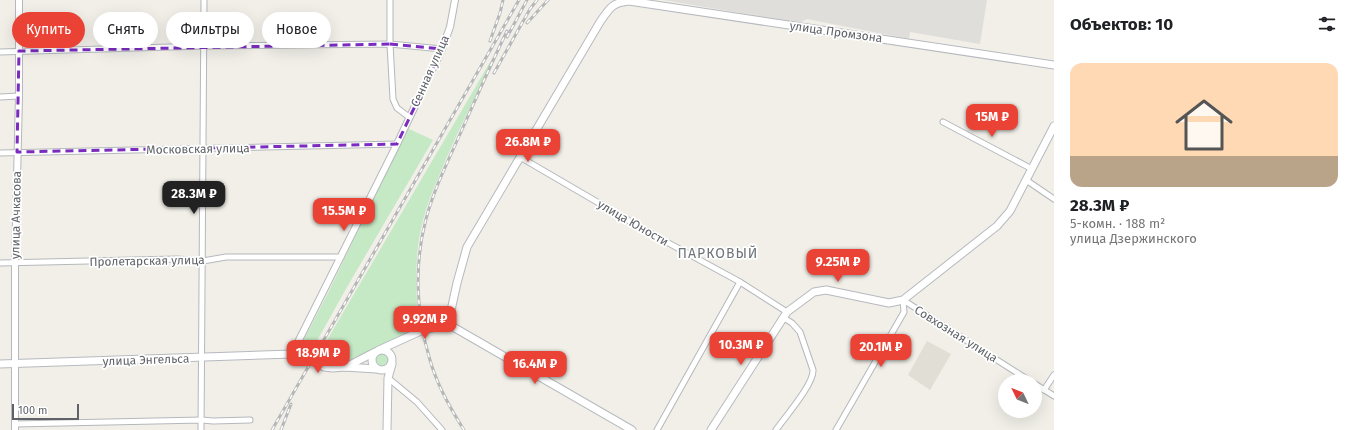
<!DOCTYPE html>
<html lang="ru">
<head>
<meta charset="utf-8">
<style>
	:root { --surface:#fff; --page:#f6f6f6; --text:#202124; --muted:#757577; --accent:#ea4335 }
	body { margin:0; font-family:"Fira Sans",sans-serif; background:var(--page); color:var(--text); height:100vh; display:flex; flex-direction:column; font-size:15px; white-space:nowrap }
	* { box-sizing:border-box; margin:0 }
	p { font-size:13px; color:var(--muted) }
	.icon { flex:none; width:22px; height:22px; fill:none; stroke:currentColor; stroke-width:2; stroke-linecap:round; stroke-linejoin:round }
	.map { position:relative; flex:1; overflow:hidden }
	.details { display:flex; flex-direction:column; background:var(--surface); width:300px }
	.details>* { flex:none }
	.top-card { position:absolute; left:12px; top:12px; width:380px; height:36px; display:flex; gap:8px }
	.needle { width:26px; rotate:313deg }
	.buttons { position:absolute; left:998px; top:374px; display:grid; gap:8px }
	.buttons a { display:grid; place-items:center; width:44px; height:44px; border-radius:50%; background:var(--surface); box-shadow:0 4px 16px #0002; font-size:20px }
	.scale { position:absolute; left:12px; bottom:10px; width:67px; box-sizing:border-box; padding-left:4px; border:2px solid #5f6368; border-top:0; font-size:11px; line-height:14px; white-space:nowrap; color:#5f6368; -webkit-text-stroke:3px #fff; paint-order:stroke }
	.price { position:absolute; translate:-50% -34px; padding:0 9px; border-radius:8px; background:var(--accent); color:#fff; font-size:13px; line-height:26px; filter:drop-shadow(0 1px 2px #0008) }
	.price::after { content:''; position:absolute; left:50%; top:24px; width:12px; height:9px; margin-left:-6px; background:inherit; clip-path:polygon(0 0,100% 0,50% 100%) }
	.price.selected { background:#222; color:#fff }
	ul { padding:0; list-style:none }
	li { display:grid; align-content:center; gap:8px; height:212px; padding:0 16px }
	li span { display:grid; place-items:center; height:124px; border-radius:12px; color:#555 }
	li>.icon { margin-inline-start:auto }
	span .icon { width:72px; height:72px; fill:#fffc; stroke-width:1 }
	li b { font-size:17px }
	h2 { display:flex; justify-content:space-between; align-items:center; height:48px; padding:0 16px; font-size:17px }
	.pill { padding:0 14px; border-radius:18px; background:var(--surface); box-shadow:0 4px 16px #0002; font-size:14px; line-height:36px }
	.pill.selected { background:var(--accent); color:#fff }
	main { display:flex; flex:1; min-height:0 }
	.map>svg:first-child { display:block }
	.industrial { fill:#e0deda }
	.education { fill:#e1ded6 }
	.green { fill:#c5e8c5 }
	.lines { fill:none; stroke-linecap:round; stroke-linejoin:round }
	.minor-casing { stroke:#b5b8bc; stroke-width:7 }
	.tertiary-casing { stroke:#b5b8bc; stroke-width:8 }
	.secondary-casing { stroke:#b6babf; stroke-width:9 }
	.minor { stroke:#fff; stroke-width:5 }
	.tertiary { stroke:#fff; stroke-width:6 }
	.secondary { stroke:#fff; stroke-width:7 }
	.rail-casing { stroke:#b6b7b8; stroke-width:3 }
	.rail { stroke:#fff; stroke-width:1.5; stroke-dasharray:4.5; stroke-linecap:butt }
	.marked { fill:none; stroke:#7b2cbf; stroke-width:3; stroke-dasharray:8 5; stroke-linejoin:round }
	.labels { text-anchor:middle; stroke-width:3.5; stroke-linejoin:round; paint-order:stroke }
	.street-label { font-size:12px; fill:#5f6368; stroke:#fff }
	.quarter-label { font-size:14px; letter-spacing:1px; fill:#70757a; stroke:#fff }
</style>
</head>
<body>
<main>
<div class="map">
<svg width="1054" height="430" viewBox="0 0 1054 430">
	<rect width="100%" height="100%" fill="#f1efe8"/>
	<!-- industrial -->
	<path class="industrial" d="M663,0h324l-7,44 -70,-12 -1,7 -102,-20 -8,4z"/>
	<!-- education -->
	<path class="education" d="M927,341l24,13 -21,36 -22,-15z"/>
	<!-- green -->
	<g class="green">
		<path d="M493,57c-17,40 -38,79 -54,119 -10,22 -18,46 -21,70 -3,26 -2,52 1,78l-5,1 1,5 -16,6 -42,21 -16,7h-16l-9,-5z"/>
		<path d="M407,128l26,12 -86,147 -38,68 -8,-3 -1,-3 2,-6 26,-50z"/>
		<circle cx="382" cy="360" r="6"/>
	</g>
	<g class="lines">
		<!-- minor casing -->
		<g class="minor-casing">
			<g id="minor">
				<path d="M390,0v44l3,55 4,9 12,9"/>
				<path d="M0,52l204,-6 186,-2 52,5"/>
				<path d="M0,97l19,-1"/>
				<path d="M943,122l89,47"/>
				<path d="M0,153l397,-9"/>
				<path d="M520,157l132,77 88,48 47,30"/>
				<path d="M1026,180l28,19"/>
				<path d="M0,263l177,-4 26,2 23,-4h115"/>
				<path d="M903,300l127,81"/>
				<path d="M388,378l29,24 25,28"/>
				<path d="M1035,384l19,12"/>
				<path d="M1044,390l10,-15"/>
				<path d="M15,424l187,-4 11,1 37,-1"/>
				<path d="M201,430l3,-430"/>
				<path d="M657,430l83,-148"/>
				<path d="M776,430c9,-13 38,-46 37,-60l-13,-38 -8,-9 -8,-5"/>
				<path d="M836,430l68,-118 -1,-12"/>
			</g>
		</g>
		<!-- tertiary casing -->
		<g class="tertiary-casing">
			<g id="tertiary">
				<path d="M292,354l105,-210 45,-95 8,-22 5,-27"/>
				<path d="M15,430v-168l4,-166v-96"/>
			</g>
		</g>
		<!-- secondary casing -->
		<g class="secondary-casing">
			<g id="secondary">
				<path d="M448,324l9,-41 10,-36 133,-225c10,-14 11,-19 29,-21l425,64"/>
				<path d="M448,324l184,106"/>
				<circle cx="382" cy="360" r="10"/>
				<path d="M379,350l44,-20 25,-6"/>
				<path d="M0,364l292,-10 13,3 19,10 9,1 12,-1 31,2"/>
				<path d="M346,367l29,-15"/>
				<path d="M387,430l1,-52 4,-14"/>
				<path d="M711,430l76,-118 27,-20 12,-2 63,13 14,-3 94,-74 13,-15 44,-85"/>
			</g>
		</g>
		<!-- minor -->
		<use href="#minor" class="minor"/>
		<!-- tertiary -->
		<use href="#tertiary" class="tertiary"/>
		<!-- secondary -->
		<use href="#secondary" class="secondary"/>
		<!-- rail casing -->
		<g class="rail-casing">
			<g id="rail">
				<path d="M527,23l21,-23"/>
				<path d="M507,37l20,-37"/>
				<path d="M490,41l10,-28 3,-13"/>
				<path d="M494,73l36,-64 7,-9"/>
				<path d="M272,430l247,-430"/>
				<path d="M281,430l10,-26"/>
				<path d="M464,430c-14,-22 -27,-45 -34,-70 -14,-45 -16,-96 -4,-141 8,-30 22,-58 35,-87 15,-34 30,-68 46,-101"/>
			</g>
		</g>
		<!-- rail -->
		<use href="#rail" class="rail"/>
	</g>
	<!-- marked area -->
	<path class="marked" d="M390,44l52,5 -45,95 -380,8 2,-101z"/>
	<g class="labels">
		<!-- street labels -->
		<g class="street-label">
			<text transform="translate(836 32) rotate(8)" y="4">улица Промзона</text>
			<text transform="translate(430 71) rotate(-66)" y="4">Сенная улица</text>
			<text transform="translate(198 149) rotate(-1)" y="4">Московская улица</text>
			<text transform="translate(16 215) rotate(-89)" y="4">улица Ачкасова</text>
			<text transform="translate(633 223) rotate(30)" y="4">улица Юности</text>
			<text transform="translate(147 261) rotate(-1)" y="4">Пролетарская улица</text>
			<text transform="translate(956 334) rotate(32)" y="4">Совхозная улица</text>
			<text transform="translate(146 360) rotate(-2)" y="4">улица Энгельса</text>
		</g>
		<!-- quarter labels -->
		<g class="quarter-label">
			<text x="718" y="258">ПАРКОВЫЙ</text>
		</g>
	</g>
</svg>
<div class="buttons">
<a><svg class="needle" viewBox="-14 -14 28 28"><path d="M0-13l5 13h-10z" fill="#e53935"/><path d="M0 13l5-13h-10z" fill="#757577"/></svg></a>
</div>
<div class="scale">100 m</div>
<b class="price" style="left:992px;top:138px">15M ₽</b>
<b class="price" style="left:528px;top:163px">26.8M ₽</b>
<b class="price selected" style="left:194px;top:215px">28.3M ₽</b>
<b class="price" style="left:344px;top:232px">15.5M ₽</b>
<b class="price" style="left:838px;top:283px">9.25M ₽</b>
<b class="price" style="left:425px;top:340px">9.92M ₽</b>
<b class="price" style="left:741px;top:366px">10.3M ₽</b>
<b class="price" style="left:881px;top:368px">20.1M ₽</b>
<b class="price" style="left:318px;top:374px">18.9M ₽</b>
<b class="price" style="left:535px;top:385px">16.4M ₽</b>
<div class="top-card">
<a class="pill selected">Купить</a>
<a class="pill">Снять</a>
<a class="pill">Фильтры</a>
<a class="pill">Новое</a>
</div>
</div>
<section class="details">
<h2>Объектов: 10<svg class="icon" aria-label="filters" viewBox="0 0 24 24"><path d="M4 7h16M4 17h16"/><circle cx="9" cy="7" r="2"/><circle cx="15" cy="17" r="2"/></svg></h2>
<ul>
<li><span style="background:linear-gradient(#ffd9b3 75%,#b9a48a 0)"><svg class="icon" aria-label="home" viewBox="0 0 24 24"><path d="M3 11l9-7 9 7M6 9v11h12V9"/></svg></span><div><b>28.3M ₽</b><p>5-комн. · 188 m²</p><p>улица Дзержинского</p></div></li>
</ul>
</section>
</main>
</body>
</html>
